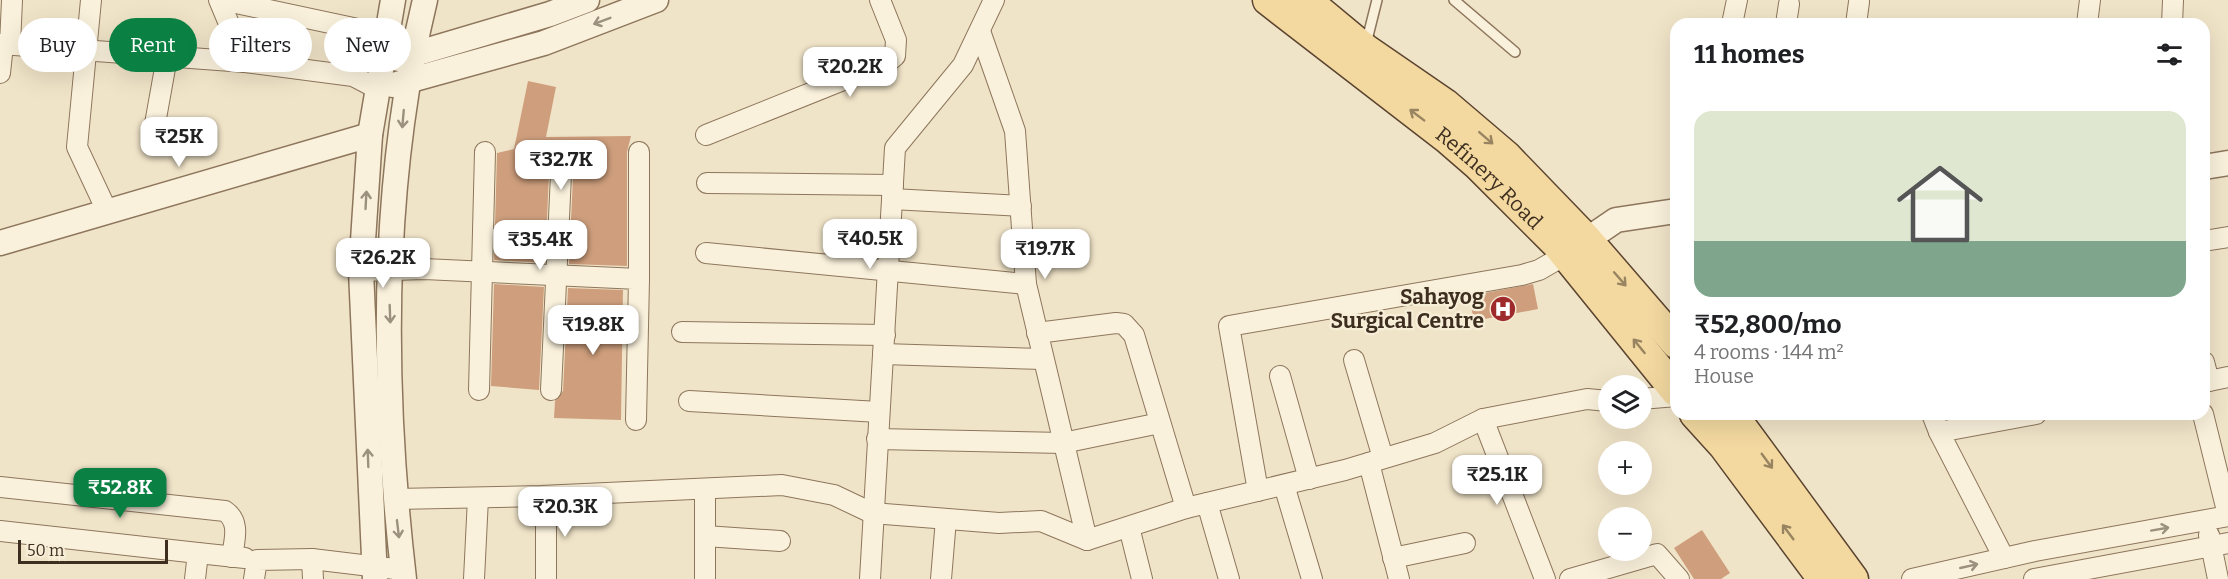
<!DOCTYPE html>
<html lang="en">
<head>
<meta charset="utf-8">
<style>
	:root { --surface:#fff; --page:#f2f2f2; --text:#202124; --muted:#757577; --accent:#0b8043 }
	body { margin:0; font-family:Bitter,serif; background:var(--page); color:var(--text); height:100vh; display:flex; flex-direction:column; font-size:22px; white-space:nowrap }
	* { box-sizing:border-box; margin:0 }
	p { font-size:20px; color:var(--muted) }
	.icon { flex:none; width:33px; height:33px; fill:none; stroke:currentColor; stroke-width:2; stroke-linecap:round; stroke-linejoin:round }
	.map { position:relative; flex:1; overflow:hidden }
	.side { position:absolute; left:1670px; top:18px; width:540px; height:402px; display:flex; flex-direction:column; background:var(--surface); border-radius:18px; box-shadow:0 6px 24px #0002 }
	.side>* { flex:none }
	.hud { position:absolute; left:18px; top:18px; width:570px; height:54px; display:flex; gap:12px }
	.controls { position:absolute; left:1598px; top:375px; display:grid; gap:12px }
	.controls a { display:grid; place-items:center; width:54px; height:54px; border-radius:50%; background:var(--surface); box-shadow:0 6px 24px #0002; font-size:30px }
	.scale { position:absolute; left:18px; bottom:15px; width:150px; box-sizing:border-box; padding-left:6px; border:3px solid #3d2e20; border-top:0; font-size:16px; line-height:21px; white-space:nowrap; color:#3d2e20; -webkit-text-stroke:4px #f7eed8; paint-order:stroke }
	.price { position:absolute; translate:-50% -51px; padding:0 14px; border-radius:12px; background:#fff; color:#222; font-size:20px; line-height:39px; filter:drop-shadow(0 2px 3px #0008) }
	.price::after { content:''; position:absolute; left:50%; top:36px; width:18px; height:14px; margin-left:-9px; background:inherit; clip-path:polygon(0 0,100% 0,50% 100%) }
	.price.active { background:var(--accent); color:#fff }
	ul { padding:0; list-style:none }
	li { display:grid; align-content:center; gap:12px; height:318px; padding:0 24px }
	li span { display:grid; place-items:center; height:186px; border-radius:18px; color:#555 }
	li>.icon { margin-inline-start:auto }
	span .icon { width:108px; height:108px; fill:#fffc; stroke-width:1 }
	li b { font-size:26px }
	h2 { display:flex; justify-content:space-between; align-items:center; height:72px; padding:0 24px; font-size:26px }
	.tag { padding:0 21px; border-radius:27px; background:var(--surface); box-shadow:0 6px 24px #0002; font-size:21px; line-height:54px }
	.tag.active { background:var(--accent); color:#fff }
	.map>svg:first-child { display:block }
	.building { fill:#cf9f7d }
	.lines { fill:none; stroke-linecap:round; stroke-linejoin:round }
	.service-casing { stroke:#8d765c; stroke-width:12 }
	.minor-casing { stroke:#8d765c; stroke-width:22 }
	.tertiary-casing { stroke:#8d765c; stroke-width:27 }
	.primary-casing { stroke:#5b4430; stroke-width:33 }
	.service { stroke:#faf1dc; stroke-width:9 }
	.minor { stroke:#faf1dc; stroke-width:20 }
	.tertiary { stroke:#faf1dc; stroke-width:24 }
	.primary { stroke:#f3d9a0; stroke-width:30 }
	.oneway { stroke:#9c907e }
	.oneway2 { stroke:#988460 }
	.labels { text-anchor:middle; stroke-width:4.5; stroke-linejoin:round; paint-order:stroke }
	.street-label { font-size:21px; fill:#3d2e20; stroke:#f7eed8 }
	.poi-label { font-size:21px; font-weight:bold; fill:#3d2e20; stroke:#f7eed8; text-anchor:end }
</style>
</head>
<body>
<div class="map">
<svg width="2228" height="579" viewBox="0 0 2228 579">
	<rect width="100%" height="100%" fill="#f0e4c8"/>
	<!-- building -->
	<g class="building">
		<path d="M528,81l28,6 -10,50 85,-1 -4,16v114l-58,-2 5,-110 -5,-11 -7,-2 -10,5 -2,6 -5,111 -51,-3 3,-107 17,-4z"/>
		<path d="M494,284l50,3 -5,103 -48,-4z"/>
		<path d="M1533,284l5,25 -64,12 -5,-25z"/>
		<path d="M568,288l55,2 -2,130 -67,-2 1,-17 8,-10z"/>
		<path d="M1702,530l28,43 -9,6h-27l-20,-31z"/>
	</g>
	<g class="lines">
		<!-- service casing -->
		<g class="service-casing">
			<g id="service">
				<path d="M1454,0l61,52"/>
				<path d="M1366,44l11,-44"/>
			</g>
		</g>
		<!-- minor casing -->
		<g class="minor-casing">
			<g id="minor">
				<path d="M91,0l-14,147 30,64"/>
				<path d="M219,0l26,62"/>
				<path d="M222,0l164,35"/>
				<path d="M1732,24l5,-24"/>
				<path d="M1786,24l3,-20"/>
				<path d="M1856,24l3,-22"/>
				<path d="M2087,24l3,-24"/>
				<path d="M2172,24l1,-24"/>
				<path d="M980,31l35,100 11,153 61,256"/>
				<path d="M0,44l245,18 108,14 23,12"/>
				<path d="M10,45l2,-45"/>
				<path d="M0,73l3,-28"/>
				<path d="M153,135l14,-78"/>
				<path d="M706,135l182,-73 7,-6 1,-16 -16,-40"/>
				<path d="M639,152v127"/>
				<path d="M707,183l186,2"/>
				<path d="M892,199l129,7"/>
				<path d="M2204,241l24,-4"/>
				<path d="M706,253l320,31"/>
				<path d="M361,271l63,-2 215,10 -3,141"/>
				<path d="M682,332l203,3"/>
				<path d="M1037,333l79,-10 8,1 10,11 52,173"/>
				<path d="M883,354l160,5"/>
				<path d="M1354,360l29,98"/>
				<path d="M2204,362l5,19"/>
				<path d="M1280,376l29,103"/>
				<path d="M2204,382l24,-5"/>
				<path d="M479,390l6,-238"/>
				<path d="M551,390l11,-237"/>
				<path d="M1641,399l35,-3"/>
				<path d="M689,401l190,11"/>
				<path d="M1932,414l7,18"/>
				<path d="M2203,414l25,101"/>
				<path d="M1483,419l62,160"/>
				<path d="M877,439l186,4 97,-20"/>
				<path d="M1369,463l30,116"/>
				<path d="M1284,485l28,94"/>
				<path d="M0,487l225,24c16,11 9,30 7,46"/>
				<path d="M1258,491l-29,-165 293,-51 17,-5 26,-15"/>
				<path d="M395,499l146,-3 241,-11 52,10 38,18 127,10 42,-2 46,19 99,-32 159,-38 90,-27 48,-24 104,-20 21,2"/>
				<path d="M1207,503l22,76"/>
				<path d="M1129,527l13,52"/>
				<path d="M0,531l198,22 -3,26"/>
				<path d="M2209,535l9,44"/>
				<path d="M705,536l75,5"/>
				<path d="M198,553l47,5"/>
				<path d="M1393,558l72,-15"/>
				<path d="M2004,558l-65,-126 97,-18"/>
				<path d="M312,559l1,20"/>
				<path d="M254,579l3,-19 55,-1 91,11"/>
				<path d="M474,579l4,-81"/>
				<path d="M546,579v-83"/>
				<path d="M705,579v-90"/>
				<path d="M870,579l25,-431 68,-83 31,-65"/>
				<path d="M941,579l5,-60"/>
				<path d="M1570,579l87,-25 22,25"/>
				<path d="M1912,579l123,-28 193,-35"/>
				<path d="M2034,579l194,-36"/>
			</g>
		</g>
		<!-- tertiary casing -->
		<g class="tertiary-casing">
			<g id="tertiary">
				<path d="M398,59l152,-45 37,-14"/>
				<path d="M393,85l151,-42 112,-43"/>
				<path d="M2204,167l24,-4"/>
				<path d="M0,243l370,-108"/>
				<path d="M1572,250l44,-30 60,-9"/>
				<path d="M375,579l-14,-308 9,-136 23,-135"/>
				<path d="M404,579c-22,-189 -24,-393 21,-579"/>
			</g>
		</g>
		<!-- primary casing -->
		<g class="primary-casing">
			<g id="primary">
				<path id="s1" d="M1268,0l180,139 30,26 79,79 119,147"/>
				<path d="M1306,0l59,49 80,55 61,52 81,84 89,103"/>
				<path d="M1695,414l29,32 99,133"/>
				<path d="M1732,414l121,165"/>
			</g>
		</g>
		<!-- service -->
		<use href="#service" class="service"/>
		<!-- minor -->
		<use href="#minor" class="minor"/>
		<!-- tertiary -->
		<use href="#tertiary" class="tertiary"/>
		<!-- primary -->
		<use href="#primary" class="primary"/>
	</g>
	<!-- one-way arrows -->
	<defs><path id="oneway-shaft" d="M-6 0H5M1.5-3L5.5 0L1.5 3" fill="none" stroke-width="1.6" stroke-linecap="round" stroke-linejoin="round" transform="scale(1.5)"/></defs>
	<g class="oneway">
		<use href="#oneway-shaft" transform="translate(602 21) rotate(159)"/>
		<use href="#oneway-shaft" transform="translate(403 119) rotate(95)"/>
		<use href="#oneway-shaft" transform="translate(366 200) rotate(-87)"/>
		<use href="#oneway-shaft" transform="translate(390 314) rotate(88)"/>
		<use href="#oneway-shaft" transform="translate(368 458) rotate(-92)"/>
		<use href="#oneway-shaft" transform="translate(398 529) rotate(83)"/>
		<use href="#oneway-shaft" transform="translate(2160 529) rotate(-10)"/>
		<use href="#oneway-shaft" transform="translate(1969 566) rotate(-13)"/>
	</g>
	<g class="oneway2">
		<use href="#oneway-shaft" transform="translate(1417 115) rotate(-143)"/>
		<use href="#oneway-shaft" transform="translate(1486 138) rotate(41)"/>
		<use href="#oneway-shaft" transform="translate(1620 279) rotate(49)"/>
		<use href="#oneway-shaft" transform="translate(1639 346) rotate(-129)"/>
		<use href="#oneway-shaft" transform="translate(1767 461) rotate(54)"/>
		<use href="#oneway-shaft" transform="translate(1788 532) rotate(-127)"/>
	</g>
	<!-- icons -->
	<defs>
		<g id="hospital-disc" transform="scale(1.35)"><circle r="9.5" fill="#9e2a2b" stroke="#f7eed8"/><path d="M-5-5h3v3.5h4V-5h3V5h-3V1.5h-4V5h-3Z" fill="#fff"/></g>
	</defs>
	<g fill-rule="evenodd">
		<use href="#hospital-disc" x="1503" y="309"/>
	</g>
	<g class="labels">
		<!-- street labels -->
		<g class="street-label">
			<text dy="7" stroke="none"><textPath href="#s1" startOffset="284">Refinery Road</textPath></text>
		</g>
		<!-- poi labels -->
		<g class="poi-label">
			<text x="1484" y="304">Sahayog<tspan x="1484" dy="24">Surgical Centre</tspan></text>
		</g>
	</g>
</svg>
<div class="controls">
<a><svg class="icon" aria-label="layers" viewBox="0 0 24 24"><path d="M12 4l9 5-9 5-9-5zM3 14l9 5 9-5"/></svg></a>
<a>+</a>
<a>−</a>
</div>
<div class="scale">50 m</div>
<b class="price" style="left:850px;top:98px">₹20.2K</b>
<b class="price" style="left:179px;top:168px">₹25K</b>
<b class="price" style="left:561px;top:191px">₹32.7K</b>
<b class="price" style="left:870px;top:270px">₹40.5K</b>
<b class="price" style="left:540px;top:271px">₹35.4K</b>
<b class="price" style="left:1045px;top:280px">₹19.7K</b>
<b class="price" style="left:383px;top:289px">₹26.2K</b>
<b class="price" style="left:593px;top:356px">₹19.8K</b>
<b class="price" style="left:1497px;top:506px">₹25.1K</b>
<b class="price active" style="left:120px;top:519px">₹52.8K</b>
<b class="price" style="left:565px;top:538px">₹20.3K</b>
<div class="hud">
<a class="tag">Buy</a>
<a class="tag active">Rent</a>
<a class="tag">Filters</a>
<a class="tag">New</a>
</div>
<section class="side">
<h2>11 homes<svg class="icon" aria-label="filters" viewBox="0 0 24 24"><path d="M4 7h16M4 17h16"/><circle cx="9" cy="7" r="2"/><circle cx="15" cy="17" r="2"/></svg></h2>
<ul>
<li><span style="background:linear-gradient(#dfe7d0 70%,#7fa58c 0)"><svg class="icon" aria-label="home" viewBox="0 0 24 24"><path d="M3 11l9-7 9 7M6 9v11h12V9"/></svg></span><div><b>₹52,800/mo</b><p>4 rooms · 144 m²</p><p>House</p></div></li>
</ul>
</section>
</div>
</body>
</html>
